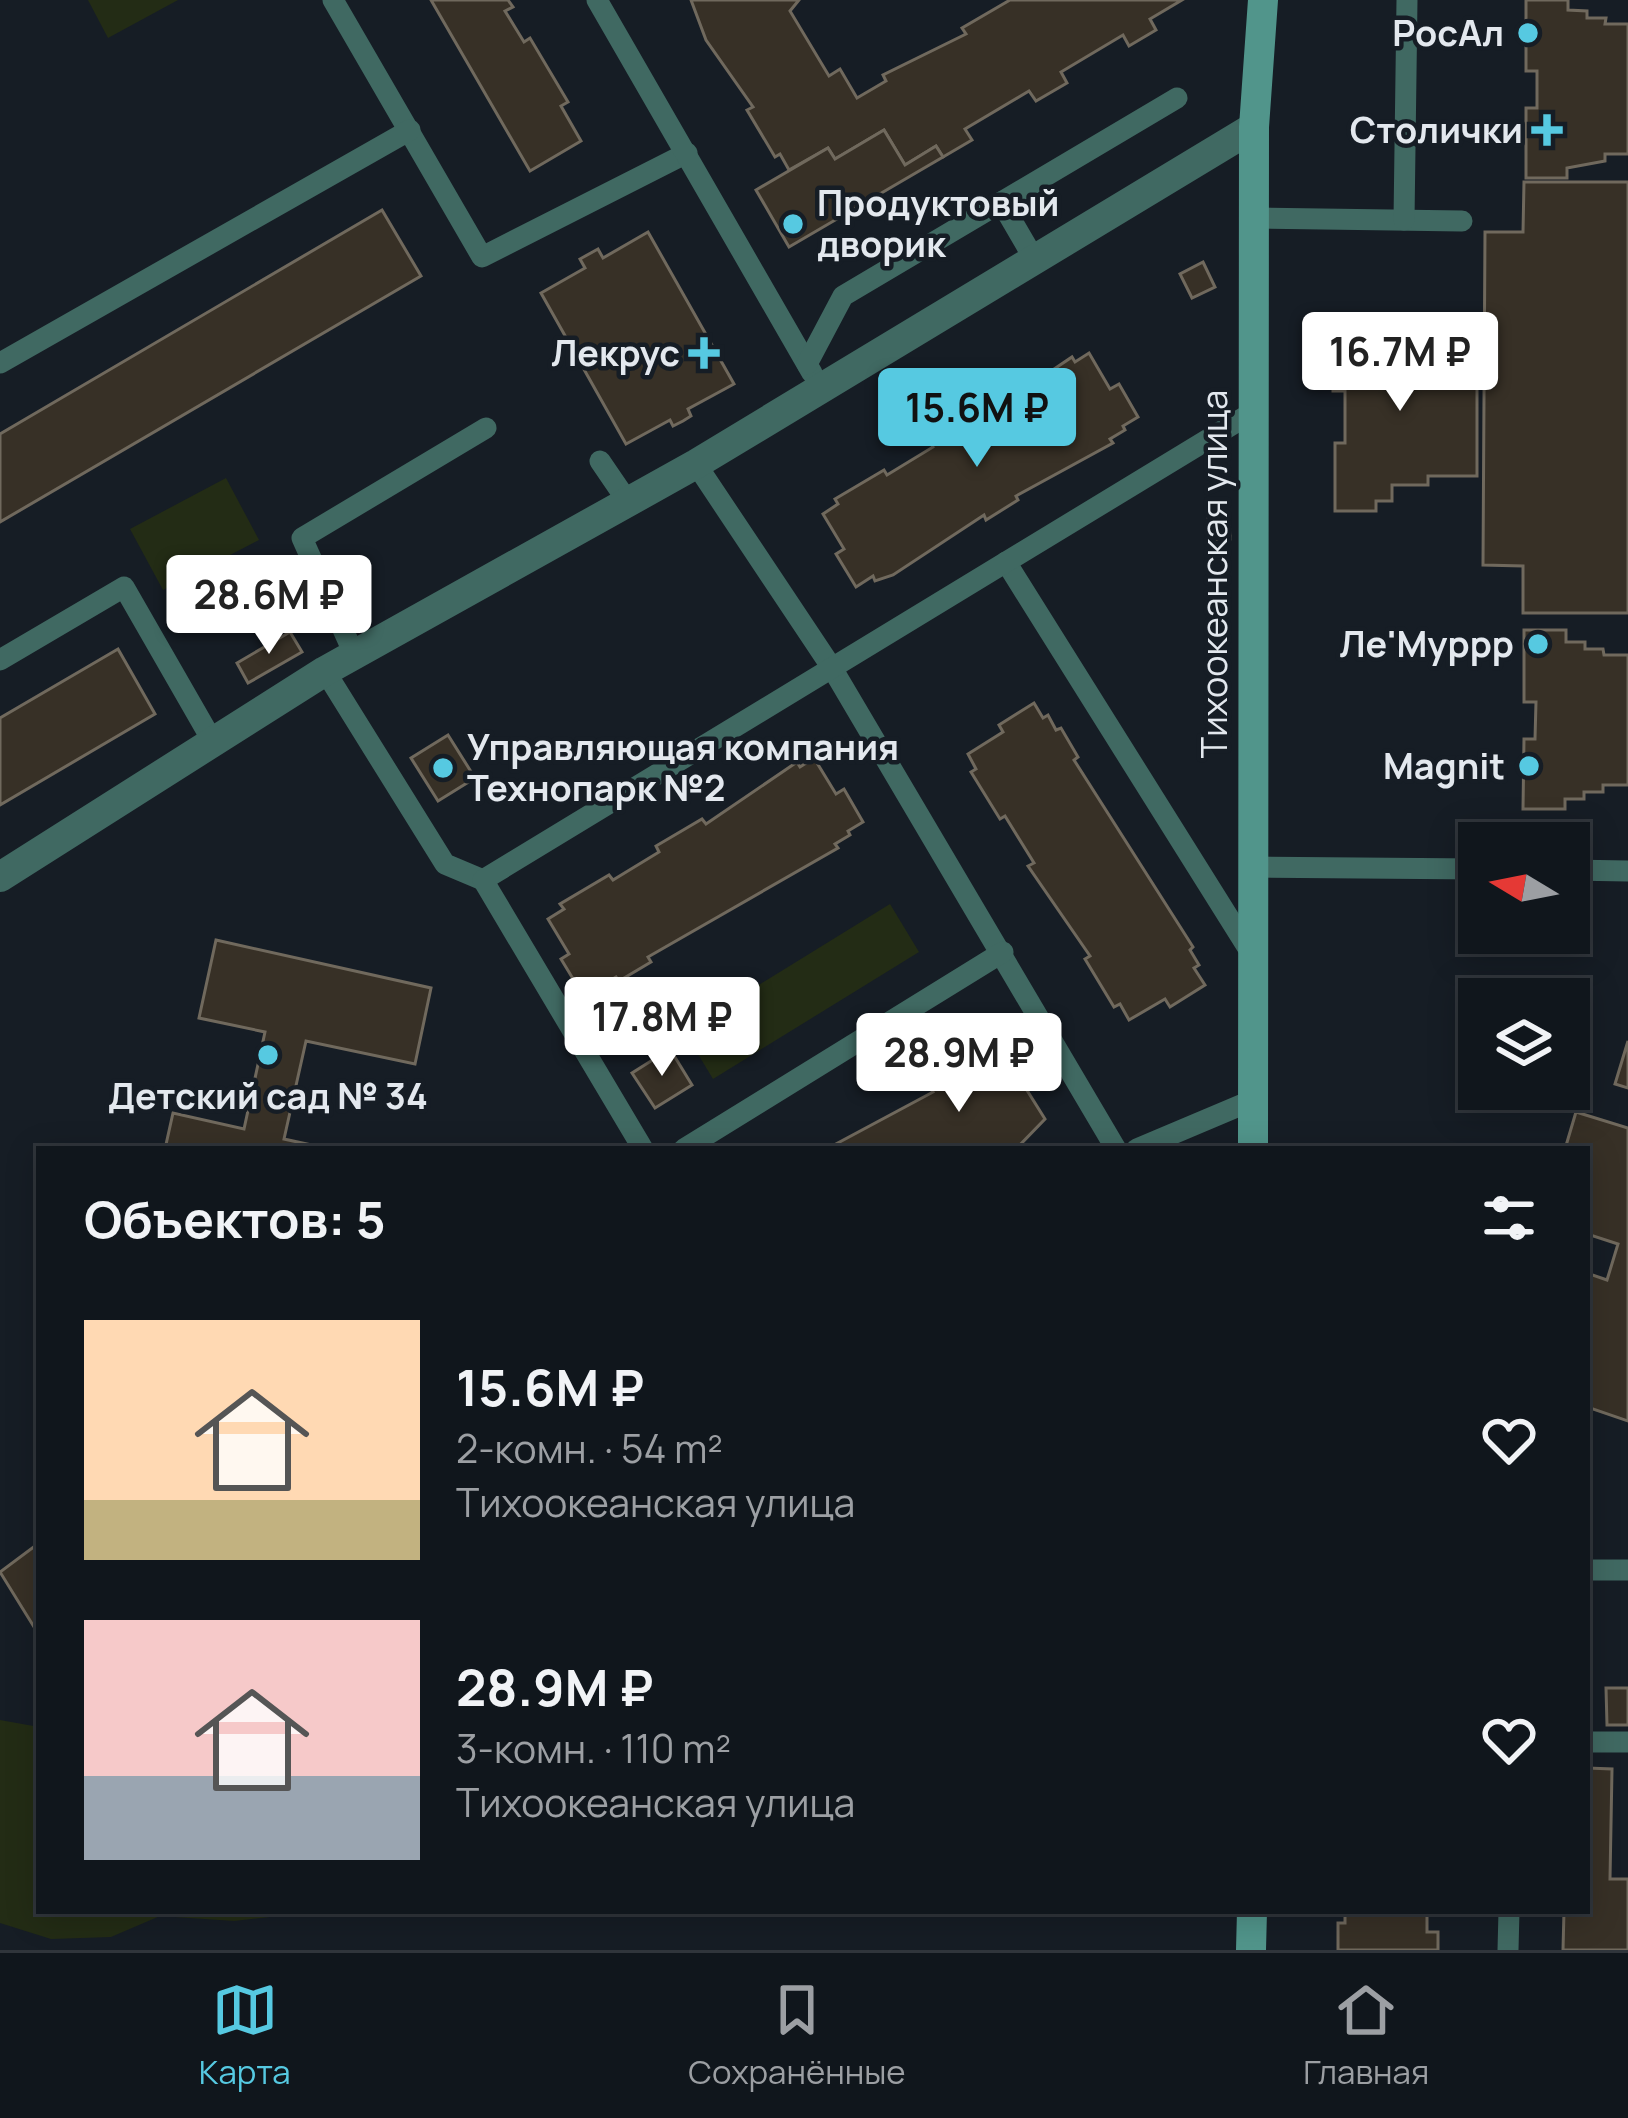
<!DOCTYPE html>
<html lang="ru">
<head>
<meta charset="utf-8">
<style>
	:root { --surface:#10161c; --page:#191f25; --text:#f1f3f6; --muted:#9c9fa3; --line:#30353b; --accent:#56c9e1 }
	body { margin:0; font-family:Manrope,sans-serif; background:var(--page); color:var(--text); height:100vh; display:flex; flex-direction:column; font-size:45px; white-space:nowrap }
	* { box-sizing:border-box; margin:0 }
	p { font-size:39px; color:var(--muted) }
	.icon { flex:none; width:66px; height:66px; fill:none; stroke:currentColor; stroke-width:2; stroke-linecap:round; stroke-linejoin:round }
	.map { position:relative; flex:1; overflow:hidden }
	.sheet { position:absolute; left:36px; top:1146px; width:1554px; height:768px; display:flex; flex-direction:column; background:var(--surface); border-radius:0px; box-shadow:0 6px 30px #0003,0 0 0 3px var(--line) }
	.sheet>* { flex:none }
	.needle { width:78px; rotate:280deg }
	.controls { position:absolute; left:1458px; top:822px; display:grid; gap:24px }
	.controls a { display:grid; place-items:center; width:132px; height:132px; border-radius:0px; background:var(--surface); box-shadow:0 6px 30px #0003,0 0 0 3px var(--line); font-size:60px }
	.price { position:absolute; translate:-50% -102px; padding:0 27px; border-radius:12px; background:#fff; color:#222; font-size:39px; line-height:78px; filter:drop-shadow(0 3px 6px #0008) }
	.price::after { content:''; position:absolute; left:50%; top:72px; width:36px; height:27px; margin-left:-18px; background:inherit; clip-path:polygon(0 0,100% 0,50% 100%) }
	.price.selected { background:var(--accent); color:#111 }
	ul { padding:0; list-style:none }
	li { display:flex; align-items:center; gap:36px; height:300px; padding:0 48px }
	li span { display:grid; place-items:center; flex:none; width:336px; height:240px; border-radius:0px; color:#555 }
	li>.icon { margin-inline-start:auto }
	span .icon { width:144px; height:144px; fill:#fffc; stroke-width:1 }
	li b { font-size:51px }
	h2 { display:flex; justify-content:space-between; align-items:center; height:144px; padding:0 48px; font-size:51px }
	.dock { display:flex; justify-content:space-around; align-items:center; height:168px; border-top:3px solid var(--line); background:var(--surface); font-size:33px; color:var(--muted) }
	.dock a { display:grid; justify-items:center; gap:6px }
	.dock .selected { color:var(--accent) }
	.map>svg:first-child { display:block }
	.green { fill:#232c15 }
	.building { fill:#373026; stroke:#70695d; stroke-width:3 }
	.lines { fill:none; stroke-linecap:round; stroke-linejoin:round }
	.lane { stroke:#406962; stroke-width:21 }
	.street { stroke:#406962; stroke-width:30 }
	.secondary { stroke:#51958b; stroke-width:30 }
	.poi-dot { fill:#56c9e1; stroke:#161d25; stroke-width:4.5 }
	.labels { text-anchor:middle; stroke-width:9; stroke-linejoin:round; paint-order:stroke }
	.poi-label { font-size:36px; font-weight:bold; fill:#e3e8ee; stroke:#161d25; text-anchor:end }
	.street-label { font-size:36px; fill:#e3e8ee; stroke:#161d25 }
</style>
</head>
<body>
<div class="map">
<svg width="1628" height="1950" viewBox="0 0 1628 1950">
	<rect width="100%" height="100%" fill="#161d25"/>
	<!-- green -->
	<g class="green">
		<path d="M88,0h90l-70,38z"/>
		<path d="M226,478l33,62 -96,50 -33,-61z"/>
		<path d="M890,904l29,48 -206,127 -29,-48z"/>
		<path d="M0,1720l39,7v184h284l-89,10 -74,-5 -49,21 -60,2 -51,-16z"/>
	</g>
	<!-- building -->
	<g class="building">
		<path d="M431,0h77l5,7 -8,4 19,31 6,-4 38,64 -7,4 20,35 -51,30z"/>
		<path d="M691,0h108l-9,11 39,65 11,-7 17,29 29,-17 -3,-6 83,-41 -4,-6 48,-28h172l-32,19 6,11 -27,16 -6,-11 -62,37 6,11 -31,18 -7,-10 -64,38 7,11 -29,17 -7,-11 -31,19 -21,-35 -49,29 -7,-11 -39,22 -9,-16 -5,3 -28,-47 6,-3 -47,-67z"/>
		<path d="M1526,0h42v10l19,1v7h19l-1,6h23v130h-23v7l-38,7v10h-41v-70h11v-37h-11z"/>
		<path d="M884,130l21,35 31,-19 7,11 -154,90 -33,-57 72,-42 7,11z"/>
		<path d="M1524,182h104v431h-105v-47l-40,-1 2,-333h38z"/>
		<path d="M382,210l39,66 -421,246v-88z"/>
		<path d="M648,232l86,152 -46,25 3,7 -8,5 -10,5 -3,-6 -44,24 -85,-151 44,-25 -5,-9 18,-10 5,9z"/>
		<path d="M1203,262l12,25 -23,11 -12,-24z"/>
		<path d="M1333,318h32l1,6h16v12h39l1,17h55v123h-49v9h-36v16h-16v10h-41v-68h10v-52h-12z"/>
		<path d="M1089,353l21,36 9,-5 19,33 -15,9 2,4 -15,9 3,4 -97,53 2,4 -32,20 -2,-5 -91,60 -18,6 -2,-5 -17,11 -20,-33 8,-5 -21,-35 15,-10 -3,-5 49,-29 3,5 46,-28 -3,-6 47,-28 3,6 92,-62 3,5z"/>
		<path d="M1208,515h21l1,24h-20z"/>
		<path d="M241,575l18,31 -28,16 -17,-31z"/>
		<path d="M1524,630h42v12h19v7h18l1,6h24v130h-25v7h-19v7h-19v10h-42l1,-70h11l1,-37h-12z"/>
		<path d="M290,632l12,20 -54,31 -11,-20z"/>
		<path d="M118,649l37,65 -155,91v-87z"/>
		<path d="M1034,703l9,15 5,-3 8,15 5,-2 17,29 -4,3 119,187 -3,3 9,15 -5,3 11,17 -35,22 -5,-8 -36,21 -9,-16 -6,3 -29,-48 5,-3 -62,-90 6,-3 -29,-47 -5,3 -29,-47 5,-3 -8,-15 35,-22 -4,-7z"/>
		<path d="M448,735l27,43 -37,23 -27,-43z"/>
		<path d="M814,758l22,36 8,-5 19,33 -15,9 2,4 -15,9 3,4 -190,109 3,5 -32,19 -3,-4 -15,9 -3,-5 -17,11 -20,-33 8,-5 -21,-35 16,-10 -4,-5 49,-29 4,5 46,-28 -3,-6 46,-27 4,5 91,-62 3,5z"/>
		<path d="M216,940l215,48 -16,76 -109,-23 -22,98 46,10h-165l8,-36 71,16 21,-97 -66,-14z"/>
		<path d="M1628,1041v47l-13,-4z"/>
		<path d="M670,1049l22,36 -37,23 -23,-35z"/>
		<path d="M993,1053l23,36 7,-5 22,35 -29,30h-176l-4,-5 97,-52 -4,-6 47,-29 3,5z"/>
		<path d="M1576,1112l52,16v293l-41,-14v-134l20,7 11,-36 -31,-10v-85h-22z"/>
		<path d="M39,1543v92l-39,-63z"/>
		<path d="M1606,1688h22v37h-21z"/>
		<path d="M1587,1768l25,1 -2,110h18v71h-65l1,-39h23z"/>
		<path d="M1345,1911h82v21h11v18h-100v-27h7z"/>
	</g>
	<g class="lines">
		<!-- lane -->
		<g class="lane">
			<path d="M333,0l149,257 205,-104"/>
			<path d="M597,0l215,373"/>
			<path d="M1001,202l32,55"/>
			<path d="M1253,218l209,3"/>
			<path d="M1404,220l3,-220"/>
			<path d="M0,363l410,-233"/>
			<path d="M807,364l36,-68 334,-198"/>
			<path d="M600,461l28,41"/>
			<path d="M696,464l136,204 284,481"/>
			<path d="M1006,562l245,391"/>
			<path d="M354,654l-52,-116 184,-110"/>
			<path d="M0,660l124,-73 89,155"/>
			<path d="M325,671l120,193 38,16"/>
			<path d="M1253,867l226,2"/>
			<path d="M1569,870l59,1"/>
			<path d="M643,1149l-160,-269 770,-468"/>
			<path d="M684,1149l319,-197"/>
			<path d="M1137,1149l116,-49"/>
			<path d="M1587,1570h41"/>
			<path d="M1587,1742h41"/>
			<path d="M1508,1950l1,-39"/>
		</g>
		<!-- street -->
		<path class="street" d="M0,877l325,-206 371,-207 558,-337"/>
		<!-- secondary -->
		<g class="secondary">
			<path d="M1253,1149l1,-1022 9,-127"/>
			<path d="M1251,1950l1,-39"/>
		</g>
	</g>
	<!-- markers -->
	<g class="poi-dot">
		<circle cx="1528" cy="33" r="12"/>
		<path d="M1541 112h12v12h12v12h-12v12h-12v-12h-12v-12h12z"/>
		<circle cx="793" cy="224" r="12"/>
		<path d="M698 335h12v12h12v12h-12v12h-12v-12h-12v-12h12z"/>
		<circle cx="1538" cy="644" r="12"/>
		<circle cx="1529" cy="766" r="12"/>
		<circle cx="443" cy="768" r="12"/>
		<circle cx="268" cy="1055" r="12"/>
	</g>
	<g class="labels">
		<!-- poi labels -->
		<g class="poi-label">
			<text x="1504" y="46">РосАл</text>
			<text x="1523" y="143">Столички</text>
			<text x="817" y="216" text-anchor="start">Продуктовый<tspan x="817" dy="41">дворик</tspan></text>
			<text x="680" y="366">Лекрус</text>
			<text x="1514" y="657">Ле'Муррр</text>
			<text x="467" y="760" text-anchor="start">Управляющая компания<tspan x="467" dy="41">Технопарк №2</tspan></text>
			<text x="1505" y="779">Magnit</text>
			<text x="268" y="1109" text-anchor="middle">Детский сад № 34</text>
		</g>
		<!-- street labels -->
		<g class="street-label">
			<text transform="translate(1214 574) rotate(-90)" y="13">Тихоокеанская улица</text>
		</g>
	</g>
</svg>
<div class="controls">
<a><svg class="needle" viewBox="-14 -14 28 28"><path d="M0-13l5 13h-10z" fill="#e53935"/><path d="M0 13l5-13h-10z" fill="#9c9fa3"/></svg></a>
<a><svg class="icon" aria-label="layers" viewBox="0 0 24 24"><path d="M12 4l9 5-9 5-9-5zM3 14l9 5 9-5"/></svg></a>
</div>
<b class="price" style="left:1400px;top:414px">16.7M ₽</b>
<b class="price selected" style="left:977px;top:470px">15.6M ₽</b>
<b class="price" style="left:269px;top:657px">28.6M ₽</b>
<b class="price" style="left:662px;top:1079px">17.8M ₽</b>
<b class="price" style="left:959px;top:1115px">28.9M ₽</b>
<section class="sheet">
<h2>Объектов: 5<svg class="icon" aria-label="filters" viewBox="0 0 24 24"><path d="M4 7h16M4 17h16"/><circle cx="9" cy="7" r="2"/><circle cx="15" cy="17" r="2"/></svg></h2>
<ul>
<li><span style="background:linear-gradient(#ffd9b3 75%,#c2b280 0)"><svg class="icon" aria-label="home" viewBox="0 0 24 24"><path d="M3 11l9-7 9 7M6 9v11h12V9"/></svg></span><div><b>15.6M ₽</b><p>2-комн. · 54 m²</p><p>Тихоокеанская улица</p></div><svg class="icon" aria-label="heart" viewBox="0 0 24 24"><path d="M12 20l-8-8c-3-5 5-10 8-4 3-6 11-1 8 4z"/></svg></li>
<li><span style="background:linear-gradient(#f6c9c9 65%,#9aa5b1 0)"><svg class="icon" aria-label="home" viewBox="0 0 24 24"><path d="M3 11l9-7 9 7M6 9v11h12V9"/></svg></span><div><b>28.9M ₽</b><p>3-комн. · 110 m²</p><p>Тихоокеанская улица</p></div><svg class="icon" aria-label="heart" viewBox="0 0 24 24"><path d="M12 20l-8-8c-3-5 5-10 8-4 3-6 11-1 8 4z"/></svg></li>
</ul>
</section>
</div>
<nav class="dock">
<a class="selected"><svg class="icon" aria-label="map" viewBox="0 0 24 24"><path d="M3 6l6-2 6 2 6-2v14l-6 2-6-2-6 2zM9 4v14M15 6v14"/></svg>Карта</a>
<a><svg class="icon" aria-label="saved" viewBox="0 0 24 24"><path d="M7 4h10v16l-5-4-5 4z"/></svg>Сохранённые</a>
<a><svg class="icon" aria-label="home" viewBox="0 0 24 24"><path d="M3 11l9-7 9 7M6 9v11h12V9"/></svg>Главная</a>
</nav>
</body>
</html>
